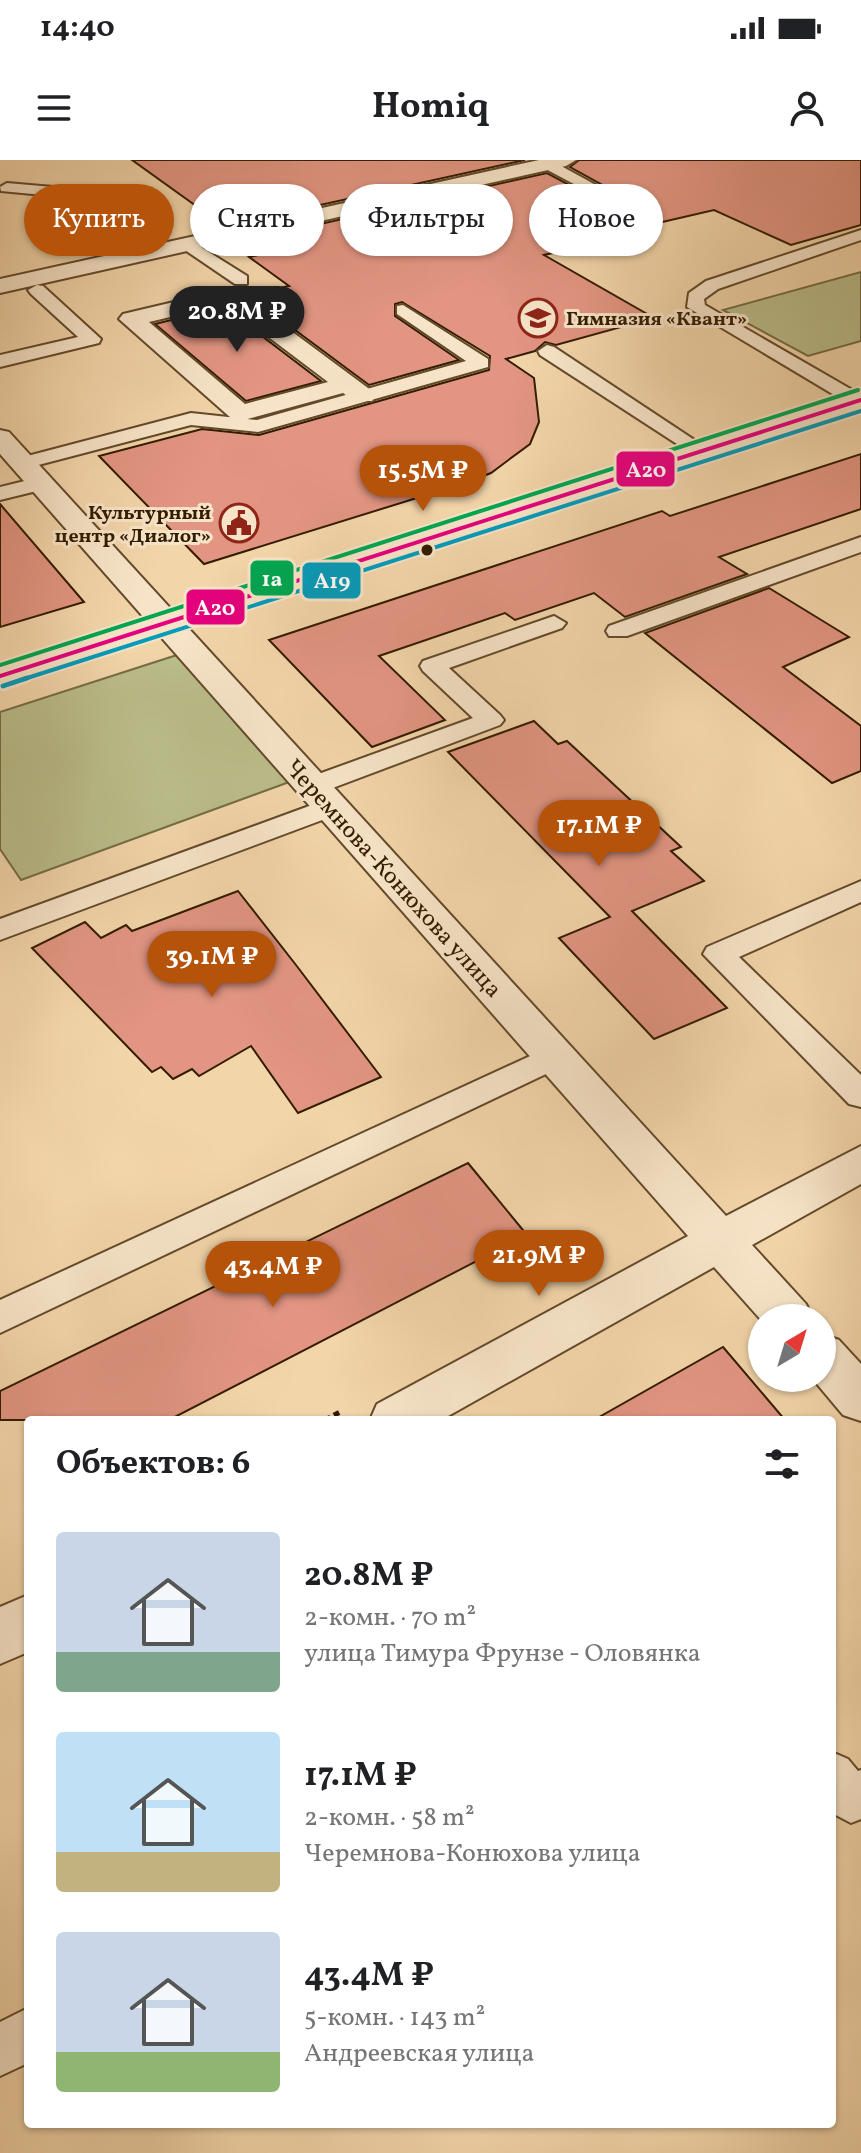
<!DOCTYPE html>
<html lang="ru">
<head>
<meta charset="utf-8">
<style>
	:root { --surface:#fff; --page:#f2f2f2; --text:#202124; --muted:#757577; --accent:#b45309 }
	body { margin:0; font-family:Vollkorn,serif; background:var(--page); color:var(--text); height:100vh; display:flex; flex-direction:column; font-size:30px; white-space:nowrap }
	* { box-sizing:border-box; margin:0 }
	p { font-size:26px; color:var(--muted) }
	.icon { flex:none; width:44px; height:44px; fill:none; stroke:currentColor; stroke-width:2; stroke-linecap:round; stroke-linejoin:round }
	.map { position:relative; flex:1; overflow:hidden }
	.panel { position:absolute; left:24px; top:1256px; width:812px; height:712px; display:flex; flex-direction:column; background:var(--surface); border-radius:8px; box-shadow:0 2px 6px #0004 }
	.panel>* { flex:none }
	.hud { position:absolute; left:24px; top:24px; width:814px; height:72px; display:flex; gap:16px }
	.needle { width:52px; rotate:38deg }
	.fabs { position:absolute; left:748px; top:1144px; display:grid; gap:16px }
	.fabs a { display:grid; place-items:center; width:88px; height:88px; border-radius:50%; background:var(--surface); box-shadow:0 2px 6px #0004; font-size:40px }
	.price { position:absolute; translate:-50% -68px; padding:0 18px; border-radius:28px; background:var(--accent); color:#fff; font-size:26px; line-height:52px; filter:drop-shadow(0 2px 4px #0008) }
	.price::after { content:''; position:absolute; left:50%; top:48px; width:24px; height:18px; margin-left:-12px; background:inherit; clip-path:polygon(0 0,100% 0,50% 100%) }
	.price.active { background:#222; color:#fff }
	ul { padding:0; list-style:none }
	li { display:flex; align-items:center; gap:24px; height:200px; padding:0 32px }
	li span { display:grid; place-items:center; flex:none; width:224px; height:160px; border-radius:8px; color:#555 }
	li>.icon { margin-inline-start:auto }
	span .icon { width:96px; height:96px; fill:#fffc; stroke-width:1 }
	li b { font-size:34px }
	h2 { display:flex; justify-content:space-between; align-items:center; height:96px; padding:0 32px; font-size:34px }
	.pill { padding:0 28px; border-radius:36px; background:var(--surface); box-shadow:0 2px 6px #0004; font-size:28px; line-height:72px }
	.pill.active { background:var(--accent); color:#fff }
	.status { display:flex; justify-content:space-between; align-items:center; height:56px; padding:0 40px; background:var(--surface); direction:ltr }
	.status svg { height:22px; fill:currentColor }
	header { display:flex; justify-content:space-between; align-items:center; height:104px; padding:0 32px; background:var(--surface); font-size:36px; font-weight:700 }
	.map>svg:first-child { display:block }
	.green { fill:#babd8a; stroke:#766c45; stroke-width:2 }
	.building { fill:#e29582; stroke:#331c00; stroke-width:2 }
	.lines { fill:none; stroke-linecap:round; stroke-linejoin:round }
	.service-casing { stroke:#634a2a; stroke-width:4 }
	.minor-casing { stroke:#634a2a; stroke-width:4 }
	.secondary-casing { stroke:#331c00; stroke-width:4 }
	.path { stroke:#331c00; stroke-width:5; stroke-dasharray:6 4; stroke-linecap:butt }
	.service { fill:#f7e4c8; fill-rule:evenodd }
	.minor { fill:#f7e4c8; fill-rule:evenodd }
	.secondary { fill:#f7e4c8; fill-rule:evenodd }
	.bus-1-casing { stroke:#f7e4c8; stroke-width:8 }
	.bus-2-far1-casing { stroke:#f7e4c8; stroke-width:8 }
	.bus-2-casing { stroke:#f7e4c8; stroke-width:10 }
	.bus-3-casing { stroke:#f7e4c8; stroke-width:8 }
	.bus-1 { stroke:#e5007d; stroke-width:4 }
	.bus-2-far1 { stroke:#059bb9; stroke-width:4 }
	.bus-2 { stroke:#059bb9; stroke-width:5 }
	.bus-3 { stroke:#00a651; stroke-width:4 }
	.bus-dot { fill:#331c00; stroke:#f7e4c8; stroke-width:3 }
	.labels { text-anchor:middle; stroke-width:6; stroke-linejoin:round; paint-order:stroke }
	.far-poi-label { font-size:20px; font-weight:bold; fill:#331c00; stroke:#f7e4c8; text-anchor:start }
	.street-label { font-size:24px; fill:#331c00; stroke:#f7e4c8 }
	.line-badge { stroke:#f7e4c8; stroke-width:3 }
	.badge-label { font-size:22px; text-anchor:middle; font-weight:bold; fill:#fff }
</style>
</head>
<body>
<div class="status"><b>14:40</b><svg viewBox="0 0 49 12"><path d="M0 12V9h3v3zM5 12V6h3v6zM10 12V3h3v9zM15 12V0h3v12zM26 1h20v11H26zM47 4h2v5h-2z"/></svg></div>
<header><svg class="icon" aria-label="menu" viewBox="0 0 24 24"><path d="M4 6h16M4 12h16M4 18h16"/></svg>Homiq<svg class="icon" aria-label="person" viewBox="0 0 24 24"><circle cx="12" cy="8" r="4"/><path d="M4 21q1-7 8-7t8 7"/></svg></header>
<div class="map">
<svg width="861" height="1993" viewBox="0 0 861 1993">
	<rect width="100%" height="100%" fill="#f3d5aa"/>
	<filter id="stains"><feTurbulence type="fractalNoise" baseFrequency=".0025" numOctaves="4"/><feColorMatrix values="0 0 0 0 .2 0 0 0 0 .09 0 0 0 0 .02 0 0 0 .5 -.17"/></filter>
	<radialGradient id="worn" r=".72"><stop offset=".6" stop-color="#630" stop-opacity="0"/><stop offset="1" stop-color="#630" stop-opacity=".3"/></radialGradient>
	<!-- green -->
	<g class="green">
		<path d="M861,112v69l-53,15 -85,-46z"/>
		<path d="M177,495l115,126 -271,99 -21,-31v-137z"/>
	</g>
	<!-- building -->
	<g class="building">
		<path d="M132,0h393l-301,66z"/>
		<path d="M579,0h282v65l-70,20 -77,-35 -138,32 7,4 -39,9 110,63 -98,27 -11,-3 -10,9 -29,8 28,19 5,44 -9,22 -39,29 -29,11 -258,80 -105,-108 103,-27 57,6 230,-65 1,-14 -88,-54 -7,2v12l64,44 -90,25 -121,-90 41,-9 -40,-29 14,-3 -18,-13 302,-68 52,28 18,-4 -2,-5 -45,-25z"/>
		<path d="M224,147l97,74 -75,20 -91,-77z"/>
		<path d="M861,294v55l-142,48 28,17 -122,43 -31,-24 -79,27 -10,-7 -126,43 66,64 -73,27 -103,-107 393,-129 8,5z"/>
		<path d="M0,344l84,98 -84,25z"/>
		<path d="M769,428l80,49 -66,30 78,59v45l-29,12 -187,-150z"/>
		<path d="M534,561l24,23 9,-3 114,106 -10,4 33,30 -72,30 95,97 -73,31 -95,-101 51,-21 -162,-165z"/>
		<path d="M238,731l58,74 85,112 -83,36 -47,-67 -52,30 -7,-7 -19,10 -12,-12 -9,5 -120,-124 53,-26 16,16 25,-13 6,6z"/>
		<path d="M468,1003l59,72 -358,185h-169v-29z"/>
		<path d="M723,1187l62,73h-191z"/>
	</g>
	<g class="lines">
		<!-- service casing -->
		<g class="service-casing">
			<g id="service">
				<path d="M545,0l7,1 62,34 -14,3 -58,-31 -3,-3z"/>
				<path d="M7,23l46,4 90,69 -8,5 -6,-1 -86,-65 -42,-4 -1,-4z"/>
				<path d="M861,70v10l-143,49 -14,10 1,6 156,90v11l-10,-1 -164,-98 2,-14 17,-12z"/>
				<path d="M188,79l59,37v8h-12l-53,-36v-8z"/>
				<path d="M37,125l6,1 58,53 -2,4 -99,24v-12l78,-18 -47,-43 -3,-4z"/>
				<path d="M403,145l85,54v8l-230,65 -67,-7 -168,44 -10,-6 3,-4 175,-46 66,7 209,-59 -69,-47v-8z"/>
				<path d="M547,185l7,2 157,104 -3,4h-14l-154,-100 -2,-4z"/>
				<path d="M41,317l8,1 3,5 -3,5 -49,12v-13z"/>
				<path d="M861,377v15l-234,84h-18l-3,-5 3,-5z"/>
				<path d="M554,456l12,7 -4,5 -113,40 51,47 4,5 -4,5 -178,67h-20l-3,-6 3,-6 171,-62 -50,-47 -3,-5 3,-5z"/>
				<path d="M331,638l10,3 4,6 -4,6 -341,127v-21z"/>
				<path d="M861,721v21l-122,55 122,118v32l-12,-3 -146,-150 4,-7z"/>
				<path d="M554,885l11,4 5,8 -5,8 -565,268v-33z"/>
				<path d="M832,1592l16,7 10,12 3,-1v49l-10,4 -19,-10z"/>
				<path d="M28,1848v55l-28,13v-54z"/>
			</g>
		</g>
		<!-- minor casing -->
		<g class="minor-casing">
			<g id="minor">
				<path d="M539,0h37l-10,6 -566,127v-14z"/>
				<path d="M229,129l8,2 135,100 4,5 -4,5h-18l-11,-8 -103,28 -9,-3 -112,-99 4,-5zM225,144l103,78 -83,22 -96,-82z"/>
				<path d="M0,270l9,2 717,784 135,-70v38l-109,61 54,59 7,14h-51v3l-48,-54 -273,153h-71l7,-16 311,-168 -688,-782z"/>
				<path d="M822,1174l17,6 22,24v57l-18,-6 -31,-37h10z"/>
				<path d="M28,1435v57l-28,12v-57z"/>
			</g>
		</g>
		<!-- secondary casing -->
		<g class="secondary-casing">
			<path id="secondary" d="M861,232v16l-861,278v-20z"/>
		</g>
		<!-- path -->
		<path class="path" d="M325,1260l17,-9"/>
		<!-- service -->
		<use href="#service" class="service"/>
		<!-- minor -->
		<use href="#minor" class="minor"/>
		<!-- secondary -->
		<use href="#secondary" class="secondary"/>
		<!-- bus-1 casing -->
		<g class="bus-1-casing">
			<path id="bus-1" d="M0,516l861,-276"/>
		</g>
		<!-- bus-2-far1 casing -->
		<g class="bus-2-far1-casing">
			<path id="bus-2-far1" d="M21,520l840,-269"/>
		</g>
		<!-- bus-2 casing -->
		<g class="bus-2-casing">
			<path id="bus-2" d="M3,526l24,-8"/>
		</g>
		<!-- bus-3 casing -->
		<g class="bus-3-casing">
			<path id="bus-3" d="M0,505l858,-275"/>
		</g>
		<!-- bus-1 -->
		<use href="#bus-1" class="bus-1"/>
		<!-- bus-2-far1 -->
		<use href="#bus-2-far1" class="bus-2-far1"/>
		<!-- bus-2 -->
		<use href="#bus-2" class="bus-2"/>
		<!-- bus-3 -->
		<use href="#bus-3" class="bus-3"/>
	</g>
	<!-- icons -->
	<defs>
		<g id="school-ring" transform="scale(2)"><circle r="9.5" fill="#f7e4c8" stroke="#8f2418" stroke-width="1.5"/><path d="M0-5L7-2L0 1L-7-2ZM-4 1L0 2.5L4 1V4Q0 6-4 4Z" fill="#8f2418"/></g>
		<g id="civic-ring" transform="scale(2)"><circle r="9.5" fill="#f7e4c8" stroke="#8f2418" stroke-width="1.5"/><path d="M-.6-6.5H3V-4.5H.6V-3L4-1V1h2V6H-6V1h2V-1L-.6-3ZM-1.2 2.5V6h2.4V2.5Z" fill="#8f2418"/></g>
	</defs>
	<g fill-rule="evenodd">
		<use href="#school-ring" x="538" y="158"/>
		<use href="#civic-ring" x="239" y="363"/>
	</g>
	<!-- markers -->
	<circle class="bus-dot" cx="427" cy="390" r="7"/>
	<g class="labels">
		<!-- far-poi labels -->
		<g class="far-poi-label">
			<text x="566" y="165">Гимназия «Квант»</text>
			<text x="211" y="359" text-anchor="end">Культурный<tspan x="211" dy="23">центр «Диалог»</tspan></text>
		</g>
		<!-- street labels -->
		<g class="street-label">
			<text transform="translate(394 718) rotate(48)" y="8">Черемнова-Конюхова улица</text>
		</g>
	</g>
	<g class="line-badge">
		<rect x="615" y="290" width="61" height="38" rx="8" fill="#e5007d"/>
		<rect x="249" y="399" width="46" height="38" rx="8" fill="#00a651"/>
		<rect x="301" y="401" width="61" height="39" rx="8" fill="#059bb9"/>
		<rect x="185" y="428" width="61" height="38" rx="8" fill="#e5007d"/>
	</g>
	<g class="badge-label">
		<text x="646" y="317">А20</text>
		<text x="272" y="426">1a</text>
		<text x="332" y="428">A19</text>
		<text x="215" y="455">А20</text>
	</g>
	<rect width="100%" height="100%" filter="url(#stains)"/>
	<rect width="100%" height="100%" fill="url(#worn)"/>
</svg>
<div class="fabs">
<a><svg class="needle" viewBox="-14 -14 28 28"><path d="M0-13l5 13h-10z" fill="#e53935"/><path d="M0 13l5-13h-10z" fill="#757577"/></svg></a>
</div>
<b class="price active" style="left:237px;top:194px">20.8M ₽</b>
<b class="price" style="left:423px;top:353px">15.5M ₽</b>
<b class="price" style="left:599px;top:708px">17.1M ₽</b>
<b class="price" style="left:212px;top:839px">39.1M ₽</b>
<b class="price" style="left:539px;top:1138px">21.9M ₽</b>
<b class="price" style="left:273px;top:1149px">43.4M ₽</b>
<div class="hud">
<a class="pill active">Купить</a>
<a class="pill">Снять</a>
<a class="pill">Фильтры</a>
<a class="pill">Новое</a>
</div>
<section class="panel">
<h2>Объектов: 6<svg class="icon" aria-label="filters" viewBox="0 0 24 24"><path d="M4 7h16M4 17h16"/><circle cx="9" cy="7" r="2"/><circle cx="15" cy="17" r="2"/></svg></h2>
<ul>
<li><span style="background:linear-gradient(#c9d6e8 75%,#7fa58c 0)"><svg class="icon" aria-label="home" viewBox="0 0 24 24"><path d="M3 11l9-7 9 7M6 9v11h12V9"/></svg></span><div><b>20.8M ₽</b><p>2-комн. · 70 m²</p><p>улица Тимура Фрунзе - Оловянка</p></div></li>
<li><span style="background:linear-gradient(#bfe0f5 75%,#c2b280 0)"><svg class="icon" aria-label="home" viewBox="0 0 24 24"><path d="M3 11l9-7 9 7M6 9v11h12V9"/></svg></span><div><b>17.1M ₽</b><p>2-комн. · 58 m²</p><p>Черемнова-Конюхова улица</p></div></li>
<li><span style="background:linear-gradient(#c9d6e8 75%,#8fb573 0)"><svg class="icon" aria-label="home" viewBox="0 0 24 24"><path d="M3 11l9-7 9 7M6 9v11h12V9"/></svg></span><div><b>43.4M ₽</b><p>5-комн. · 143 m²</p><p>Андреевская улица</p></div></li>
</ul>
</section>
</div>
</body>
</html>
